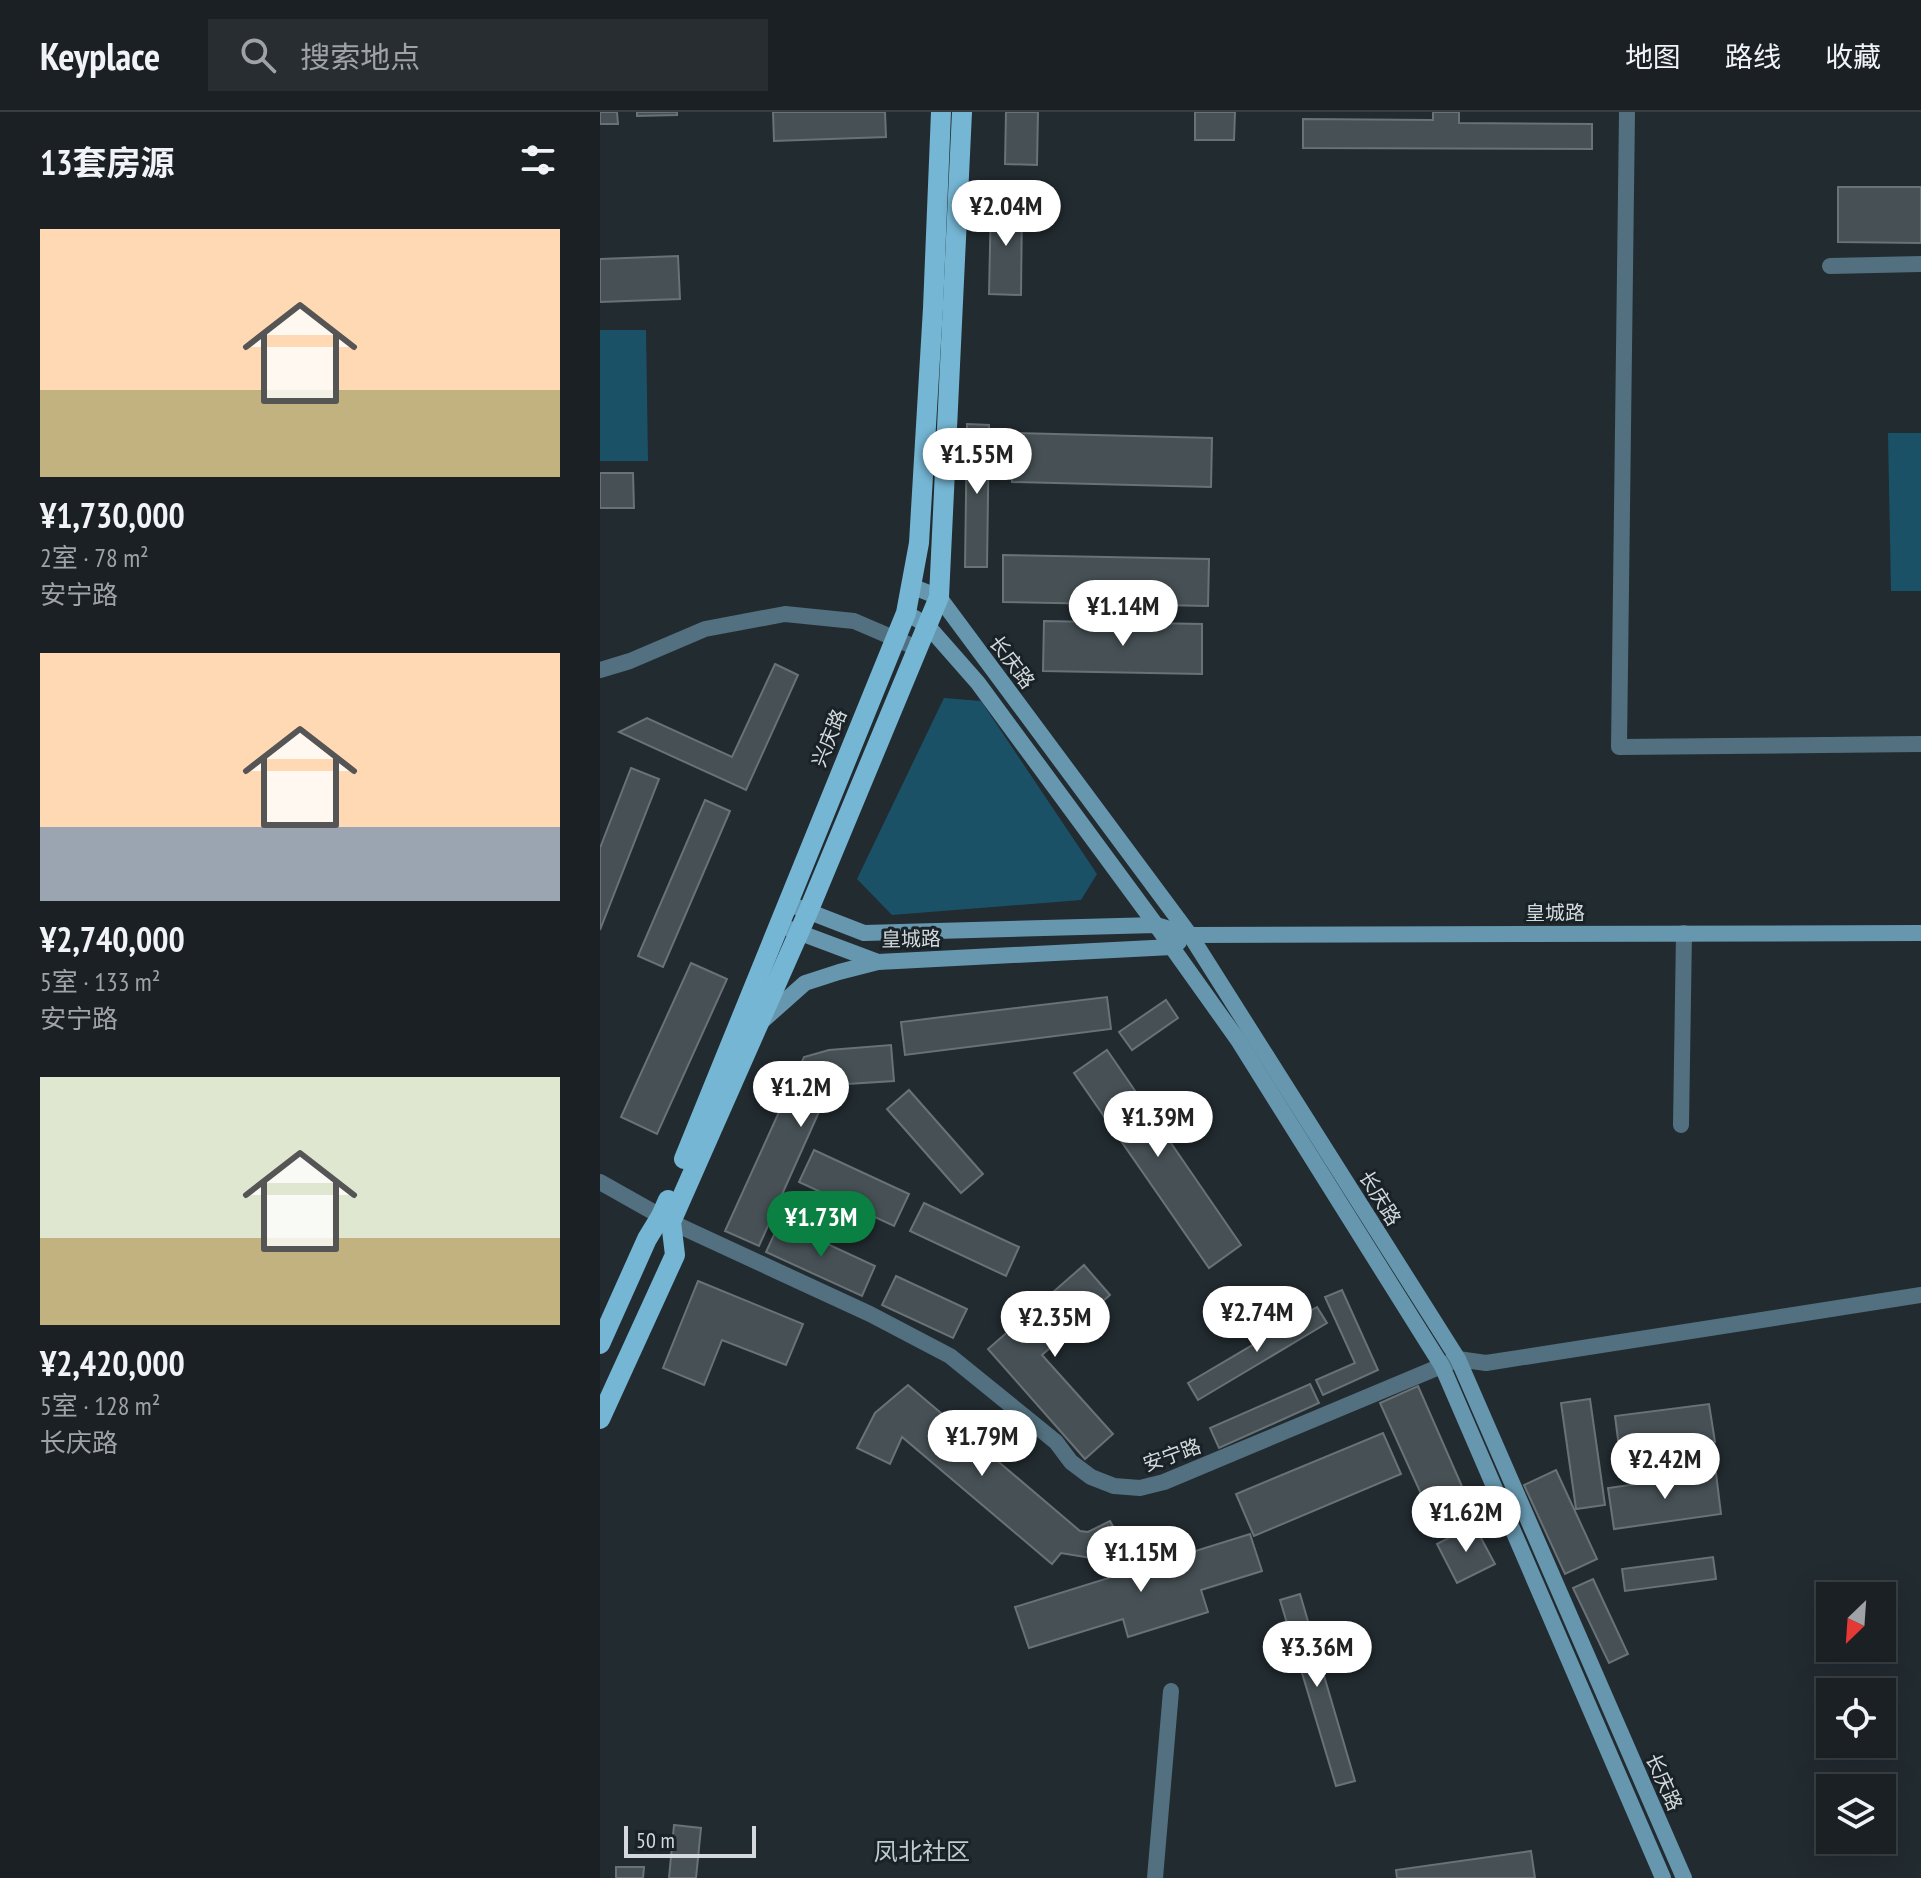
<!DOCTYPE html>
<html lang="zh">
<head>
<meta charset="utf-8">
<style>
	:root { --surface:#1a2024; --page:#272d31; --text:#f1f3f6; --muted:#9fa3a6; --line:#383e41; --accent:#0b8043 }
	body { margin:0; font-family:"PT Sans Narrow","Noto Sans SC",sans-serif; background:var(--page); color:var(--text); height:100vh; display:flex; flex-direction:column; font-size:30px; white-space:nowrap }
	* { box-sizing:border-box; margin:0 }
	p { font-size:26px; color:var(--muted) }
	.icon { flex:none; width:44px; height:44px; fill:none; stroke:currentColor; stroke-width:2; stroke-linecap:round; stroke-linejoin:round }
	.map { position:relative; flex:1; overflow:hidden }
	.details { display:flex; flex-direction:column; background:var(--surface); width:600px }
	.details>* { flex:none }
	.needle { width:52px; rotate:205deg }
	.tools { position:absolute; left:1216px; top:1470px; display:grid; gap:16px }
	.tools a { display:grid; place-items:center; width:80px; height:80px; border-radius:0px; background:var(--surface); box-shadow:0 8px 32px #0002,0 0 0 2px var(--line); font-size:40px }
	.scale { position:absolute; left:24px; bottom:20px; width:132px; box-sizing:border-box; padding-left:8px; border:4px solid #d3d9dc; border-top:0; font-size:22px; line-height:28px; white-space:nowrap; color:#d3d9dc; -webkit-text-stroke:6px #192226; paint-order:stroke }
	.price { position:absolute; translate:-50% -68px; padding:0 18px; border-radius:28px; background:#fff; color:#222; font-size:26px; line-height:52px; filter:drop-shadow(0 2px 4px #0008) }
	.price::after { content:''; position:absolute; left:50%; top:48px; width:24px; height:18px; margin-left:-12px; background:inherit; clip-path:polygon(0 0,100% 0,50% 100%) }
	.price.current { background:var(--accent); color:#fff }
	ul { padding:0; list-style:none }
	li { display:grid; align-content:center; gap:16px; height:424px; padding:0 40px }
	li span { display:grid; place-items:center; height:248px; border-radius:0px; color:#555 }
	li>.icon { margin-inline-start:auto }
	span .icon { width:144px; height:144px; fill:#fffc; stroke-width:1 }
	li b { font-size:34px }
	h2 { display:flex; justify-content:space-between; align-items:center; height:96px; padding:0 40px; font-size:34px }
	header { display:flex; align-items:center; gap:48px; box-sizing:border-box; height:112px; padding:0 40px; background:var(--surface); border-bottom:2px solid var(--line) }
	header strong { font-size:38px }
	nav { display:flex; gap:44px; margin-inline-start:auto; font-size:28px }
	.search { width:560px; height:72px; background:var(--page); display:flex; align-items:center; gap:20px; box-sizing:border-box; padding:0 28px; border-radius:0px; color:var(--muted); font-size:30px }
	main { display:flex; flex:1; min-height:0 }
	.map>svg:first-child { display:block }
	.green { fill:#1b5167 }
	.building { fill:#475155; stroke:#687277; stroke-width:2 }
	.lines { fill:none; stroke-linecap:round; stroke-linejoin:round }
	.street { stroke:#52707f; stroke-width:16 }
	.secondary { stroke:#6697af; stroke-width:16 }
	.primary { stroke:#75b6d4; stroke-width:20 }
	.labels { text-anchor:middle; stroke-width:6; stroke-linejoin:round; paint-order:stroke }
	.street-label { font-size:20px; fill:#d3d9dc; stroke:#192226 }
	.quarter-label { font-size:24px; fill:#bfcbd1; stroke:#192226 }
</style>
</head>
<body>
<header>
<strong>Keyplace</strong>
<div class="search"><svg class="icon" aria-label="search" viewBox="0 0 24 24"><circle cx="10" cy="10" r="6"/><path d="M15 15l6 6"/></svg>搜索地点</div>
<nav><a>地图</a><a>路线</a><a>收藏</a></nav>
</header>
<main>
<section class="details">
<h2>13套房源<svg class="icon" aria-label="filters" viewBox="0 0 24 24"><path d="M4 7h16M4 17h16"/><circle cx="9" cy="7" r="2"/><circle cx="15" cy="17" r="2"/></svg></h2>
<ul>
<li><span style="background:linear-gradient(#ffd9b3 65%,#c2b280 0)"><svg class="icon" aria-label="home" viewBox="0 0 24 24"><path d="M3 11l9-7 9 7M6 9v11h12V9"/></svg></span><div><b>¥1,730,000</b><p>2室 · 78 m²</p><p>安宁路</p></div></li>
<li><span style="background:linear-gradient(#ffd9b3 70%,#9aa5b1 0)"><svg class="icon" aria-label="home" viewBox="0 0 24 24"><path d="M3 11l9-7 9 7M6 9v11h12V9"/></svg></span><div><b>¥2,740,000</b><p>5室 · 133 m²</p><p>安宁路</p></div></li>
<li><span style="background:linear-gradient(#dfe7d0 65%,#c2b280 0)"><svg class="icon" aria-label="home" viewBox="0 0 24 24"><path d="M3 11l9-7 9 7M6 9v11h12V9"/></svg></span><div><b>¥2,420,000</b><p>5室 · 128 m²</p><p>长庆路</p></div></li>
</ul>
</section>
<div class="map">
<svg width="1321" height="1766" viewBox="0 0 1321 1766">
	<rect width="100%" height="100%" fill="#222b30"/>
	<!-- green -->
	<g class="green">
		<path d="M0,218h46l2,131h-48z"/>
		<path d="M1288,321h33v158h-30z"/>
		<path d="M344,586l37,3 116,173 -16,26 -189,15 -35,-36z"/>
	</g>
	<!-- building -->
	<g class="building">
		<path d="M0,0h17l1,12h-18z"/>
		<path d="M37,0h40v3l-40,1z"/>
		<path d="M173,0h112l1,25 -112,4z"/>
		<path d="M406,0h32l-1,53 -32,-1z"/>
		<path d="M595,0h40l-1,28h-39z"/>
		<path d="M833,0h26v11l133,1v25l-289,-1v-29l130,1z"/>
		<path d="M1238,75h83v56l-83,-1z"/>
		<path d="M391,89h31l-1,94 -32,-1z"/>
		<path d="M78,144l2,43 -80,3v-43z"/>
		<path d="M367,312l22,1 -2,142h-22z"/>
		<path d="M413,321l199,5 -1,49 -199,-5z"/>
		<path d="M0,361h33l1,35h-34z"/>
		<path d="M403,443l206,4 -1,47 -205,-4z"/>
		<path d="M444,509l158,3v50l-159,-3z"/>
		<path d="M175,552l23,11 -52,115 -127,-58 28,-14 85,39z"/>
		<path d="M31,656l28,11 -59,151v-82z"/>
		<path d="M105,688l25,11 -67,156 -25,-11z"/>
		<path d="M91,851l36,16 -70,155 -36,-17z"/>
		<path d="M507,885l4,32 -206,26 -4,-33z"/>
		<path d="M566,888l12,18 -46,32 -13,-18z"/>
		<path d="M291,933l3,36 -63,4 -72,161 -34,-15 79,-174 25,-7z"/>
		<path d="M507,938l134,195 -32,23 -135,-195z"/>
		<path d="M309,978l74,84 -22,19 -74,-84z"/>
		<path d="M214,1038l95,44 -15,32 -95,-44z"/>
		<path d="M324,1091l95,44 -13,29 -96,-45z"/>
		<path d="M180,1110l95,44 -13,30 -96,-44z"/>
		<path d="M484,1153l26,30 -68,60 71,79 -28,25 -97,-110z"/>
		<path d="M296,1164l71,33 -14,29 -71,-33z"/>
		<path d="M98,1169l105,43 -17,41 -64,-25 -18,45 -41,-17z"/>
		<path d="M742,1178l36,80 -55,25 -7,-15 39,-17 -30,-66z"/>
		<path d="M717,1195l10,16 -129,77 -10,-17z"/>
		<path d="M710,1272l9,19 -100,45 -9,-20z"/>
		<path d="M308,1273l172,146 8,1 22,-11 15,27 -22,12 -42,-7 -9,11 -150,-127 -12,27 -33,-16 18,-35z"/>
		<path d="M818,1274l46,105 -37,16 -47,-104z"/>
		<path d="M990,1287l15,106 -29,4 -15,-106z"/>
		<path d="M1109,1292l6,38 -95,13 -5,-39z"/>
		<path d="M783,1321l18,41 -147,62 -18,-42z"/>
		<path d="M956,1358l41,89 -32,15 -41,-89z"/>
		<path d="M1116,1361l5,41 -107,15 -6,-41z"/>
		<path d="M874,1413l21,39 -38,19 -20,-39z"/>
		<path d="M650,1422l12,37 -61,19 7,22 -80,25 -5,-18 -94,29 -14,-41z"/>
		<path d="M1113,1445l3,22 -91,12 -3,-22z"/>
		<path d="M993,1467l35,75 -19,9 -36,-75z"/>
		<path d="M700,1482l55,187 -19,5 -56,-186z"/>
		<path d="M74,1713l27,3 -5,50h-27z"/>
		<path d="M931,1739l4,27h-138l-1,-8z"/>
		<path d="M16,1755h28l-1,11h-27z"/>
	</g>
	<g class="lines">
		<!-- street -->
		<g class="street">
			<path d="M1027,0l-8,635 302,-3"/>
			<path d="M1230,154l91,-2"/>
			<path d="M0,558l30,-9 75,-32 80,-15 69,7 63,27"/>
			<path d="M1081,1013l3,-192"/>
			<path d="M0,1070l71,40 199,92 80,42 106,86 15,20 20,15 23,9 26,2 24,-6 294,-123 28,4 435,-68"/>
			<path d="M555,1766l16,-187"/>
		</g>
		<!-- secondary -->
		<g class="secondary">
			<path d="M311,474l28,11 251,338 268,424 226,519"/>
			<path d="M306,501l21,12 51,58 178,242 82,115 204,326 221,512"/>
			<path d="M197,795l67,26 292,-8 34,10 731,-2"/>
			<path d="M190,817l88,33 294,-15 7,-5"/>
			<path d="M160,911l45,-40 34,-11 39,-10"/>
		</g>
		<!-- primary -->
		<g class="primary">
			<path d="M84,1047l222,-546 13,-70 14,-235 8,-196"/>
			<path d="M0,1232l47,-105 14,-23 7,-16"/>
			<path d="M0,1307l75,-164 -4,-33 137,-310 131,-315 23,-485"/>
		</g>
	</g>
	<g class="labels">
		<!-- street labels -->
		<g class="street-label">
			<text transform="translate(412 550) rotate(53)" y="7">长庆路</text>
			<text transform="translate(229 626) rotate(-68)" y="7">兴庆路</text>
			<text x="955" y="808">皇城路</text>
			<text transform="translate(311 827) rotate(-1)" y="7">皇城路</text>
			<text transform="translate(780 1086) rotate(58)" y="7">长庆路</text>
			<text transform="translate(572 1343) rotate(-20)" y="7">安宁路</text>
			<text transform="translate(1064 1670) rotate(66)" y="7">长庆路</text>
		</g>
		<!-- quarter labels -->
		<g class="quarter-label">
			<text x="322" y="1748">凤北社区</text>
		</g>
	</g>
</svg>
<div class="tools">
<a><svg class="needle" viewBox="-14 -14 28 28"><path d="M0-13l5 13h-10z" fill="#e53935"/><path d="M0 13l5-13h-10z" fill="#9fa3a6"/></svg></a>
<a><svg class="icon" aria-label="locate" viewBox="0 0 24 24"><circle cx="12" cy="12" r="6"/><path d="M12 2v4M12 18v4M2 12h4M18 12h4"/></svg></a>
<a><svg class="icon" aria-label="layers" viewBox="0 0 24 24"><path d="M12 4l9 5-9 5-9-5zM3 14l9 5 9-5"/></svg></a>
</div>
<div class="scale">50 m</div>
<b class="price" style="left:406px;top:136px">¥2.04M</b>
<b class="price" style="left:377px;top:384px">¥1.55M</b>
<b class="price" style="left:523px;top:536px">¥1.14M</b>
<b class="price" style="left:201px;top:1017px">¥1.2M</b>
<b class="price" style="left:558px;top:1047px">¥1.39M</b>
<b class="price current" style="left:221px;top:1147px">¥1.73M</b>
<b class="price" style="left:657px;top:1242px">¥2.74M</b>
<b class="price" style="left:455px;top:1247px">¥2.35M</b>
<b class="price" style="left:382px;top:1366px">¥1.79M</b>
<b class="price" style="left:1065px;top:1389px">¥2.42M</b>
<b class="price" style="left:866px;top:1442px">¥1.62M</b>
<b class="price" style="left:541px;top:1482px">¥1.15M</b>
<b class="price" style="left:717px;top:1577px">¥3.36M</b>
</div>
</main>
</body>
</html>
